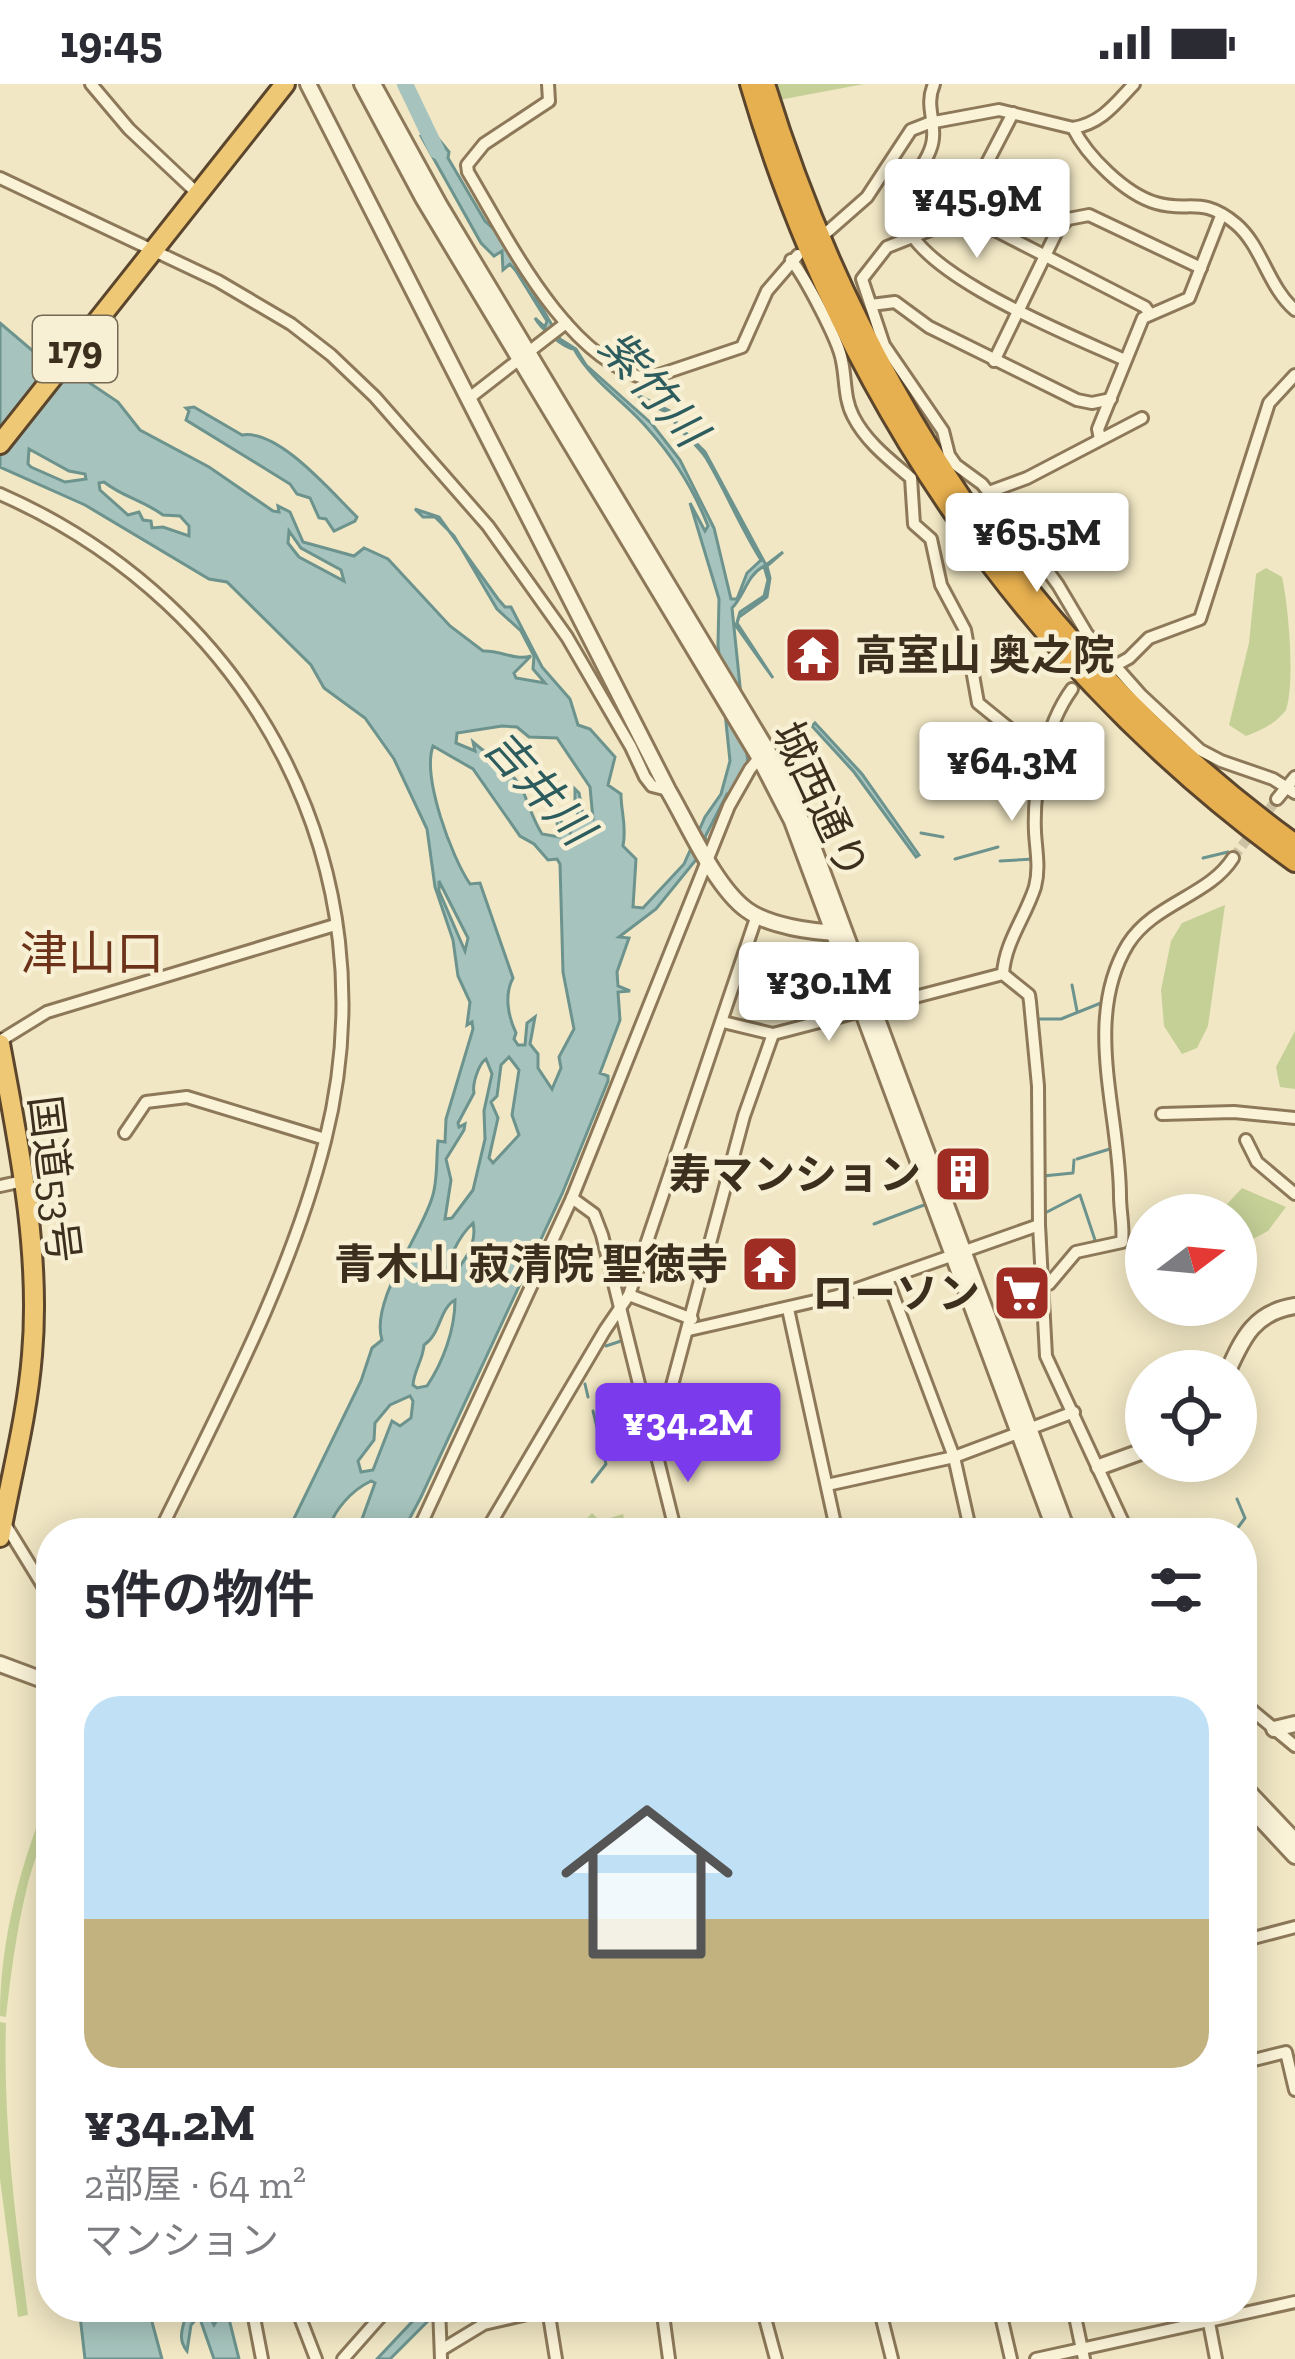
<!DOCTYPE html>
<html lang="ja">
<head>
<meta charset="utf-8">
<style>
	:root { --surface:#fff; --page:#f2f2f3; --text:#2b2b33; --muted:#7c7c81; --line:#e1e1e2; --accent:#7c3aed }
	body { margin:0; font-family:"Zilla Slab","Noto Sans JP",serif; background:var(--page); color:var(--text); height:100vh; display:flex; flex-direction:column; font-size:45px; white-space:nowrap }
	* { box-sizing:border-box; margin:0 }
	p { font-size:39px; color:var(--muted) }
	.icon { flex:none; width:66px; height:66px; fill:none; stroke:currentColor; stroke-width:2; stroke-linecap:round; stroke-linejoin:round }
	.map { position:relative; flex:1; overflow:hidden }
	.details { position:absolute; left:36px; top:1434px; width:1221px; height:804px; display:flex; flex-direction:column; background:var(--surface); border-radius:48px; box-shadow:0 6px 30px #0003 }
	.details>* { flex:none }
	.needle { width:78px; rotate:74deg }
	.tools { position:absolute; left:1125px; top:1110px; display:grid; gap:24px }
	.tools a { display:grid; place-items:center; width:132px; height:132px; border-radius:50%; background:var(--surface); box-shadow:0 6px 30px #0003; font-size:60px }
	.price { position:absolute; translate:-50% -102px; padding:0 27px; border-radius:12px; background:#fff; color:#222; font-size:39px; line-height:78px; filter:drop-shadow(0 3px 6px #0008) }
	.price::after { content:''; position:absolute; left:50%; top:72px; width:36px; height:27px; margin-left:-18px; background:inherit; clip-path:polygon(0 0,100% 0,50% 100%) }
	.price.selected { background:var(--accent); color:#fff }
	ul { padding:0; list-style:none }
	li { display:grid; align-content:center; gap:24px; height:636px; padding:0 48px }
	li+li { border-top:3px solid var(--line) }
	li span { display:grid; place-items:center; height:372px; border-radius:36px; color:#555 }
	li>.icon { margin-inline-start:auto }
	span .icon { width:216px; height:216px; fill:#fffc; stroke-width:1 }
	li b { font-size:51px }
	h2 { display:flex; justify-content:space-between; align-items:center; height:144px; padding:0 48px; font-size:51px }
	.status { display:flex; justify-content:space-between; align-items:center; height:84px; padding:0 60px; background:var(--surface); direction:ltr }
	.status svg { height:33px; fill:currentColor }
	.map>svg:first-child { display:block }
	.green { fill:#c5d097 }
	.water { fill:#a6c4bd; stroke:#6c938d; stroke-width:3; fill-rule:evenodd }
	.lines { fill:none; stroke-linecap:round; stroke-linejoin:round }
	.stream { stroke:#6c938d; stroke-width:3 }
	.river { stroke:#a6c4bd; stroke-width:16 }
	.minor-tunnel { stroke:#cdc2a3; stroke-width:10; stroke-dasharray:10 5; stroke-linecap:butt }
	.minor-casing { stroke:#8d7959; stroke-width:16 }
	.tertiary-casing { stroke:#8d7959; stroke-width:20 }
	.trunk-casing { stroke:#5b462d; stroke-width:24 }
	.motorway-casing { stroke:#5b462d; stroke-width:24 }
	.minor { stroke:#fbf3d8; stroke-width:10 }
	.tertiary { stroke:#fbf3d8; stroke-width:14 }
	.trunk { stroke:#eec874; stroke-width:18 }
	.motorway { stroke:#e6af4f; stroke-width:18 }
	.labels { text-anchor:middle; stroke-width:9; stroke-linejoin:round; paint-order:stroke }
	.shield { fill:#f8f0d4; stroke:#746955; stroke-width:3 }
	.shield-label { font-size:39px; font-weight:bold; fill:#3c2f1e }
	.poi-label { font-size:42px; font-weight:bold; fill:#3c2f1e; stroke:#f8f0d4; text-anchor:end }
	.street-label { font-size:42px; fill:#3c2f1e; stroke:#f8f0d4 }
	.water-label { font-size:45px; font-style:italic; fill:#2c5c5d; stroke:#f8f0d4 }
	.quarter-label { font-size:48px; fill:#6c321a; stroke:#f8f0d4 }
</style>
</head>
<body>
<div class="status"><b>19:45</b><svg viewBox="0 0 49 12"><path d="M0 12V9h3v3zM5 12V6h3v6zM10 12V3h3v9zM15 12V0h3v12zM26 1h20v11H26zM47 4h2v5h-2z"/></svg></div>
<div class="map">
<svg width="1295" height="2275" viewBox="0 0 1295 2275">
	<rect width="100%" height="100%" fill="#f1e7c4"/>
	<!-- green -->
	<g class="green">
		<path d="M775,0h89l-85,16z"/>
		<path d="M1266,484l16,9c7,32 13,106 4,133 -11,14 -24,20 -40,26l-17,-11 20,-82 7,-69z"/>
		<path d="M1225,821l-17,121 -11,22 -15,6 -18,-28 -3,-36 10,-49 11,-18z"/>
		<path d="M1295,947v58l-15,-2 -4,-20z"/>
		<path d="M1242,1104l44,19 -18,24 -32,17v-33h-19z"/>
		<path d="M592,1429l8,8 23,-7 4,16 -8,2 -2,-5 -12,6h-32z"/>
		<path d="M51,1706c0,32 -15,62 -23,93 -11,44 -17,89 -22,134l-6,-1c0,-77 21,-155 51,-226z"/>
		<path d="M0,1938l6,1c-3,99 9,194 22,292l-10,2 -18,-138z"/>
	</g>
	<!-- water -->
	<g class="water">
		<path d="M432,47l17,21 -1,6 37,63 15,14 60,104 16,10 10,16 66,59 28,36 34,68 17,71h6l10,-26 14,-13c-21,-33 -35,-69 -55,-102 -11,-17 -29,-27 -37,-45l-23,-10 -10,-9 36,18 5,12 28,28 61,113 17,-13 -16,14 3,12 -3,19 -28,20 -2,6 36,55 -37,-52 4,-14 24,-16 4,-16 -4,-14c-18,10 -19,29 -32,42l16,156 -15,32 -6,-2 -22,43 3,8 -52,64 -37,28 10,1 -12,34 1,14 12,5 -12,1 2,28 -20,53 8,3v5l-46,113 -141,303 -19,36h-45l18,-50 -4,-2c-19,9 -39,30 -43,52h-41l74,-152 11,-33 10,-8c-12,-39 38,-103 50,-142 6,-17 4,-39 6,-57l7,1 1,-23 27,-90 -1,-7 -5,3 3,-23 -12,-26 -5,-36 -18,-53 -8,-58 -33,-70 -29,-41 -41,-30 -13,-23 -84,-83 -18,-3 -124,-74 -85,-38v-144l41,35 31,13 46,31 22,28 69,37 64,44 6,1 -1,-6 12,6 13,30 51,14 10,-8 24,11 62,67 33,25c17,-1 32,10 48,5l-17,17 2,5 29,5 -12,-14 1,-13 -13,-25 -24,-22 -43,-73 -19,-19h-12l-8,-8 24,8 59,82 7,8h6l31,60 28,32 8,26 12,4 25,28 -7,28 13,9c0,19 6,31 2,52l13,13 -3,48 10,1 41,-44 21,-47 16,-23 9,-33 -12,-116 1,-46 -29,-96 15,28 3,-5c-14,-36 -34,-68 -59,-96 -23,-28 -56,-47 -75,-81 -10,-1 -33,-20 -39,-31l10,9 2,-6 -31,-50 -6,-7 -7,6 -1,-19 -8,5 -13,-13 -60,-107zM29,365l40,22 16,3 1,5 -21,3 -34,-15 -3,-3zM104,398c19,15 40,19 59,33l17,1 9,10v10l-26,-9 -11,1 -1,-7 -8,-1 -4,-8 -11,3 -28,-25 -1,-7zM289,447l12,17 40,22 3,11 -45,-24 -11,-14zM502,642l15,1 12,10 28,1 33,49 3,32 -9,1 -5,-27 -4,-4v18l6,15 -8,4 -3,7 -14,-18 3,22 -17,-3c-9,-14 -14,-31 -19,-43 -10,-20 -34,-35 -50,-49l2,9 -19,-8 1,-10zM433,662l40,23 47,67 14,8 14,16 9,-1 3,5 3,108 11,57 -15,28 2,11 -9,21 -14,-21v-14l-8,-10 5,-27 -8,6 -2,22h-7l-4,-6 2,-6c-8,-17 -12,-38 -3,-55l-33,-95 -10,1c-19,-28 -48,-107 -37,-138zM439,797l29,57 -3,13 -26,-60zM509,973l10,13 -7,45 7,20 -26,28 -4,-5 9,-40 -7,-16 6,-6 4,-31zM486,975l6,15 -8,37 1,28 -12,51 -21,28 -7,1 6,-39 -5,-21 18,-29 1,-6 -6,3 -1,-4 16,-30c-2,-9 5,-30 12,-34zM473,1139c5,21 -11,43 -25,57 -3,-19 12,-45 25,-57zM455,1216c0,30 -12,62 -28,86l-10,2 -4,-3c1,-15 10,-25 11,-40 17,-11 15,-36 31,-45zM410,1312l3,5 -2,17 -11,8 -8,-5 -19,49 -12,2 -3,-11 16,-21 1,-17 15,-18z"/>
		<path d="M194,323l48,28c37,-6 90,58 115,82l-2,4 -21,10 -8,-12 -7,-1 -9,-20 -13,-4 -7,-10 -104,-64 3,-9 -3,-3z"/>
		<path d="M815,639l47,51 57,81 -3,2 -62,-85 -42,-46z"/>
		<path d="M79,2223h69l14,52h-77z"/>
		<path d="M187,2223h18l9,18 3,-5 -3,-13h12l13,52h-25l-15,-43 -8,9 -4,26c-12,-15 -1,-27 0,-44z"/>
		<path d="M426,2223h16l-52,52h-13z"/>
	</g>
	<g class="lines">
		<!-- stream -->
		<g class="stream">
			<path d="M921,749l22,4"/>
			<path d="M1203,774l25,-6"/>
			<path d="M955,775l43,-12"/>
			<path d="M1000,777l34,-2"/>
			<path d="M1072,901l5,26"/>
			<path d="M1036,935h25l40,-16"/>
			<path d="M1077,1075l36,-11"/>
			<path d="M1043,1092l30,-3 1,-13"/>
			<path d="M874,1140l50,-19"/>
			<path d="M1047,1192l-2,-63 35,-18 16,48"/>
			<path d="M633,1219l36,13"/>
			<path d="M606,1262l15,-5"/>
			<path d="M585,1300l3,13"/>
			<path d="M592,1398l14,-18 -13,-53"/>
			<path d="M1234,1449l11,-15 -8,-19"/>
		</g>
		<!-- river -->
		<path class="river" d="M405,0l32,67"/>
		<!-- minor-tunnel -->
		<path class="minor-tunnel" d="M1233,774l44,-59"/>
		<!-- minor casing -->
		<g class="minor-casing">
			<g id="minor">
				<path d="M91,0l38,45 69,65"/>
				<path d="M548,0l1,17 -65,43 -17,21 1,7c40,67 98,187 179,207l95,-32 25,-56 31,-36"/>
				<path d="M934,0c-9,21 1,34 -1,54 -2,26 -33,47 -29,78 7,57 171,121 221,144"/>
				<path d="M1013,29l-40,77v9l12,26 160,82 5,7"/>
				<path d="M1073,44c14,28 52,66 83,75 33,10 45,-8 80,21 26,22 32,63 59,86"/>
				<path d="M0,94l218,103 73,43 40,31 44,42 113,129 79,111 64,110 14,30 7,9 16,4"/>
				<path d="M978,127l-91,36 -25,32 22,66 59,86 6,24 7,10 26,19 30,38 46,63 29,49 54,61 59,55 21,11 52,18 22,14"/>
				<path d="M826,149l41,-36 44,-67 18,-7 70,-13 74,18c29,-5 42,-24 61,-44"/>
				<path d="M791,176c13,15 48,81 51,101 4,18 2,38 11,55 13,26 37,44 58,62l3,46 17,15 10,46 24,45 13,73 32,26 15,24 16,13"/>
				<path d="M871,221l24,-3 34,25 148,73 15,3 19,-4"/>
				<path d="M994,277l64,-132 10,-10 21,-4 112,53"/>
				<path d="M468,315l98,-76"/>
				<path d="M1100,355l-2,-10 45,-111 46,-20 32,-82"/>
				<path d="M989,408l38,-14 115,-60"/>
				<path d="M0,410c253,111 394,375 325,647 -35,138 -104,265 -166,392"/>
				<path d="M1111,584l18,-10 20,-20 51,-19 69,-216 26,-28"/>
				<path d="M1277,715l18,-22"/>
				<path d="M1003,890l26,21 1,7 8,84 1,139 7,131 82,177"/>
				<path d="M1003,890c2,-32 22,-56 32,-87 5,-19 1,-36 0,-55 -2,-45 10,-106 37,-143"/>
				<path d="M723,938l50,12 230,-60"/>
				<path d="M0,957l47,-29 288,-87"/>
				<path d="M1162,1030l72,-2 61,6"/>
				<path d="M125,1049l21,-31 41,-5 138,42"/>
				<path d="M1246,1056l11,22 38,32"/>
				<path d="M0,1102l23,-5"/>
				<path d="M572,1114l22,16 8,21 74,298"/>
				<path d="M887,1195l67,178 17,76"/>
				<path d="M1041,1200h8l27,-32 46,-10c2,-15 -2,-30 -2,-46 0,-82 -38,-177 8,-252 26,-41 81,-48 105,-86"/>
				<path d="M629,1211l63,24"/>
				<path d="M788,1225l49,224"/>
				<path d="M689,1246l148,-34 202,-71"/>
				<path d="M655,1365l89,-333 29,-82"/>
				<path d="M827,1401l127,-28 120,-45"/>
				<path d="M5,1440l46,75"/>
				<path d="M417,1449l155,-335 157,-392 21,-37 14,-17"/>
				<path d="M485,1449l120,-203 24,-35 128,-380"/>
				<path d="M1242,1618l53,44"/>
				<path d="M1242,1748l20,-18"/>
				<path d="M1242,1857l53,-14"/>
				<path d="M1242,1979l44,-11 9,38"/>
				<path d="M252,2223l10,52"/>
				<path d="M296,2223l20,52"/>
				<path d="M439,2223l2,52"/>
				<path d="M662,2223l7,52"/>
				<path d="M762,2223l14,52"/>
				<path d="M879,2223l13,52"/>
				<path d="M999,2223l12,52"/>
				<path d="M1073,2223l11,52"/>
				<path d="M1206,2223l10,52"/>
				<path d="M548,2225l8,50"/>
				<path d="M441,2266l43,-26 73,-17"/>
				<path d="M343,2275l46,-52"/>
				<path d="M1036,2275l259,-57"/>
			</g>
		</g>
		<!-- tertiary casing -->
		<g class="tertiary-casing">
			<g id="tertiary">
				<path d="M308,0l360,706c20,34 47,97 79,120 22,16 65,22 92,23"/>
				<path d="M362,0l61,114 336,559 33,64 264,712"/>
				<path d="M373,0l67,122 339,564 33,74 256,689"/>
				<path d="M1228,1287c15,-34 27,-59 67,-65"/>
				<path d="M1099,1383l47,-17"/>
				<path d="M0,1580l51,19"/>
				<path d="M1274,1645l21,-5"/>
				<path d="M1242,1701l53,56"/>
				<path d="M1242,1715l53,57"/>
			</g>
		</g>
		<!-- trunk casing -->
		<g class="trunk-casing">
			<g id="trunk">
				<path d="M0,360l285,-360"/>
				<path d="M0,960c19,102 41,208 32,311 -5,62 -21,121 -32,182"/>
			</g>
		</g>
		<!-- motorway casing -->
		<g class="motorway-casing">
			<g id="motorway">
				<path d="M750,0c92,314 280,586 545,778"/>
				<path d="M765,0c93,304 272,572 530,760"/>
			</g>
		</g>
		<!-- minor -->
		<use href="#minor" class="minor"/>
		<!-- tertiary -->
		<use href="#tertiary" class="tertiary"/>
		<!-- trunk -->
		<use href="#trunk" class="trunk"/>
		<!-- motorway -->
		<use href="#motorway" class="motorway"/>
	</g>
	<!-- icons -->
	<defs>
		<g id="temple-square" transform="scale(3)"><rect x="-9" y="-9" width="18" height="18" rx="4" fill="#a02d24" stroke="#f8f0d4"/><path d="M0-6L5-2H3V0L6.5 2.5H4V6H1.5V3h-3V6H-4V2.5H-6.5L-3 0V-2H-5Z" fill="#fff"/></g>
		<g id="building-square" transform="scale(3)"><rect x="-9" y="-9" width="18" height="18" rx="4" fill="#a02d24" stroke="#f8f0d4"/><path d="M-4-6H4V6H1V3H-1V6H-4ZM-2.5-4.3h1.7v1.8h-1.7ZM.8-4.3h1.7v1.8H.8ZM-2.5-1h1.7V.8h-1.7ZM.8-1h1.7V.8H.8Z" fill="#fff"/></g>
		<g id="supermarket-square" transform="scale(3)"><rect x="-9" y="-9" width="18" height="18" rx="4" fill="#a02d24" stroke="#f8f0d4"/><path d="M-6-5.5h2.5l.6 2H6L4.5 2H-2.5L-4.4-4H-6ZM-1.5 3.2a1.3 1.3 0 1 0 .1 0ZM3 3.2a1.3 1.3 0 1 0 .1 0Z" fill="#fff"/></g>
	</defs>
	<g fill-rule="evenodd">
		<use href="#temple-square" x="813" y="571"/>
		<use href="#building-square" x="963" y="1090"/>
		<use href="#temple-square" x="770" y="1180"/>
		<use href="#supermarket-square" x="1022" y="1209"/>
	</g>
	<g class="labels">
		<!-- shield labels -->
		<rect class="shield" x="33" y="232" width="84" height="66" rx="9"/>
		<g class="shield-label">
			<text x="75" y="279">179</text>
		</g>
		<!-- poi labels -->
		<g class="poi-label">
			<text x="855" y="586" text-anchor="start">高室山 奥之院</text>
			<text x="921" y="1105">寿マンション</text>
			<text x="728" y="1195">青木山 寂清院 聖徳寺</text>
			<text x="980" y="1224">ローソン</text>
		</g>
		<!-- street labels -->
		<g class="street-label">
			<text transform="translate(821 716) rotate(65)" y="15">城西通り</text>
			<text transform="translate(55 1095) rotate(83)" y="15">国道53号</text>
		</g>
		<!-- water labels -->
		<g class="water-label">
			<text transform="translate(653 304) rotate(49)" y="16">紫竹川</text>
			<text transform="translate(539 703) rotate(48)" y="16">吉井川</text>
		</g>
		<!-- quarter labels -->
		<g class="quarter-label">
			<text x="92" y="886">津山口</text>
		</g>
	</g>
</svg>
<div class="tools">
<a><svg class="needle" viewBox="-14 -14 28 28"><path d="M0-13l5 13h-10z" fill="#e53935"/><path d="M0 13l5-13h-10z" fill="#7c7c81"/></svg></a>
<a><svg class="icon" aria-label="locate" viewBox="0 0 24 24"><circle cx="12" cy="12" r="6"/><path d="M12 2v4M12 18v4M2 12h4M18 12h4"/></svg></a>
</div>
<b class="price" style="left:977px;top:177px">¥45.9M</b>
<b class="price" style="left:1037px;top:511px">¥65.5M</b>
<b class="price" style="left:1012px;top:740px">¥64.3M</b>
<b class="price" style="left:829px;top:960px">¥30.1M</b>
<b class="price selected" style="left:688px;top:1401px">¥34.2M</b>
<section class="details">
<h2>5件の物件<svg class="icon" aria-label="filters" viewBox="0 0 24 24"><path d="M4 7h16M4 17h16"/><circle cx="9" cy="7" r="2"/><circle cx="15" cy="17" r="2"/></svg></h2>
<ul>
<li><span style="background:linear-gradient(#bfe0f5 60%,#c2b280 0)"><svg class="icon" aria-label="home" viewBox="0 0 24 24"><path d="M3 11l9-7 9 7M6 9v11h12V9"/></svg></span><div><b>¥34.2M</b><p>2部屋 · 64 m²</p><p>マンション</p></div></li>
</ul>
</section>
</div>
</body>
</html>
